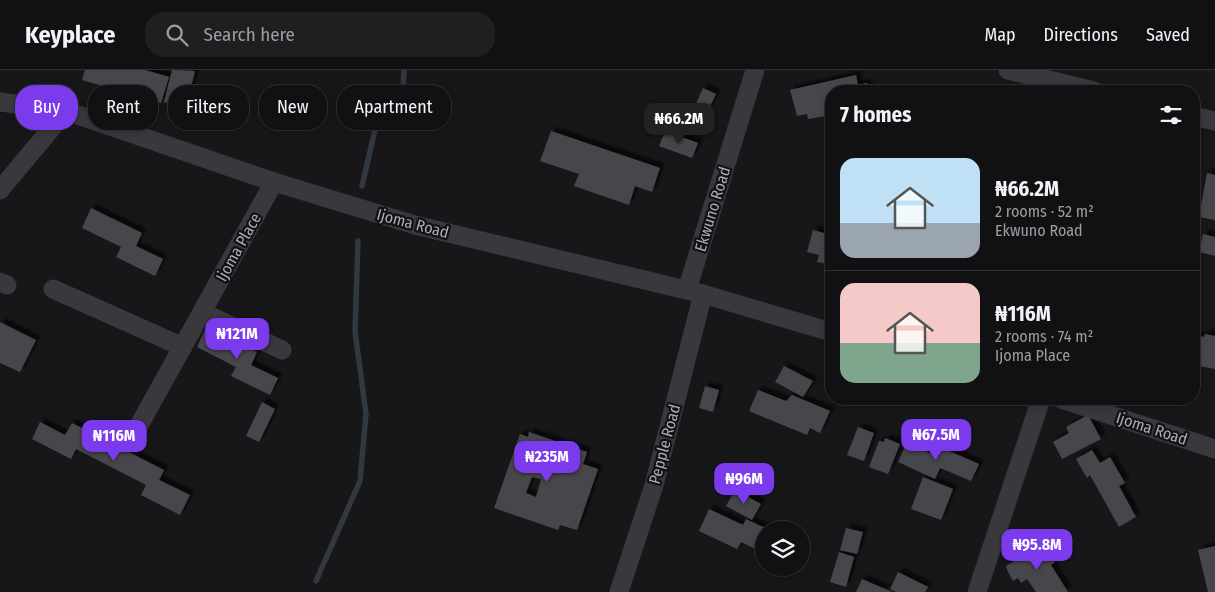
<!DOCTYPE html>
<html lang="en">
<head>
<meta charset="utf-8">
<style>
	:root { --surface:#111113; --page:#1e1f21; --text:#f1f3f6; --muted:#9c9da0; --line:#303133; --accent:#7c3aed }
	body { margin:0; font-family:"Fira Sans Condensed",sans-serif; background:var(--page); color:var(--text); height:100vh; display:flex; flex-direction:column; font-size:19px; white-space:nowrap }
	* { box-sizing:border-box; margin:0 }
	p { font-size:16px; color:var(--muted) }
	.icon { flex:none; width:28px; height:28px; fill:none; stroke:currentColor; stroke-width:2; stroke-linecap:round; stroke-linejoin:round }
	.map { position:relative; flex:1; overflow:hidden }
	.panel { position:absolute; left:825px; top:15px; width:375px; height:320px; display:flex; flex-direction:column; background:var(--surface); border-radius:20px; box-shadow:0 2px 8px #0003,0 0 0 1px var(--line) }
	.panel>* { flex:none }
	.guide { position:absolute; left:15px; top:15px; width:475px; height:45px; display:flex; gap:10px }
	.fabs { position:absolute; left:755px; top:451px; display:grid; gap:10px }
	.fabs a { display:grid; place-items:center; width:55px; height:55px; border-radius:50%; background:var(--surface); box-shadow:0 2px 8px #0003,0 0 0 1px var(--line); font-size:25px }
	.price { position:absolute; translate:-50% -42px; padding:0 11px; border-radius:10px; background:var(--accent); color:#fff; font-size:16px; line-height:32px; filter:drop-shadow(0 1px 2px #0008) }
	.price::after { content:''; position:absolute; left:50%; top:30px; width:15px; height:11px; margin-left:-8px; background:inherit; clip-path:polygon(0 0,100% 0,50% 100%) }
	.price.active { background:#222; color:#fff }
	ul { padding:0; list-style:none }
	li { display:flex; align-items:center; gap:15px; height:125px; padding:0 15px }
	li+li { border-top:1px solid var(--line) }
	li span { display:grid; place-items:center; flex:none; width:140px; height:100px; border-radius:15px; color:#555 }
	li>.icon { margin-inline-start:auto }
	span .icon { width:60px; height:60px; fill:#fffc; stroke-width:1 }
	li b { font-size:21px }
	h2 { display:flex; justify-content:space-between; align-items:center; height:60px; padding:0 15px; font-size:21px }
	.pill { padding:0 18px; border-radius:20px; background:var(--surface); box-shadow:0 2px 8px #0003,0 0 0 1px var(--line); font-size:18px; line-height:45px }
	.pill.active { background:var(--accent); color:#fff }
	header { display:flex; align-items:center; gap:30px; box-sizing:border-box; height:70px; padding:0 25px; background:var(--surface); border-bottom:1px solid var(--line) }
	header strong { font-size:24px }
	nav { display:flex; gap:28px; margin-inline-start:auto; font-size:18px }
	.search { width:350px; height:45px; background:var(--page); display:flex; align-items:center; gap:12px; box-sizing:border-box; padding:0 18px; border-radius:20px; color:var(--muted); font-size:19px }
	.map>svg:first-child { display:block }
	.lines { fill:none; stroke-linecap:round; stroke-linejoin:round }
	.stream { stroke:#323840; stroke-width:5.5 }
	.building { fill:#46474b; fill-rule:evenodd; filter:url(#shadow) }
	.minor { stroke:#38383d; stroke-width:19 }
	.labels { text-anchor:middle; stroke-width:4.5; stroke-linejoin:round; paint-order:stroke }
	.street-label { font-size:16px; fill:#abadb7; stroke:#121214 }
</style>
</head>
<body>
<header>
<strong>Keyplace</strong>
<div class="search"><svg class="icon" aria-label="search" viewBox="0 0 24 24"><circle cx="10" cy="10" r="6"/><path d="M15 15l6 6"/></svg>Search here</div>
<nav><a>Map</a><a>Directions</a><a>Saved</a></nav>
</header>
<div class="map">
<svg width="1215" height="522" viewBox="0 0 1215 522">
	<defs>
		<filter id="shadow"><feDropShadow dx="4.5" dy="-4.5" stdDeviation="1" flood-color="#0009"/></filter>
	</defs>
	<rect width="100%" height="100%" fill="#171719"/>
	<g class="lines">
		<!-- stream -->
		<g class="stream">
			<path d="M362,116l13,-56 28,-39 1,-21"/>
			<path d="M316,511l44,-100 6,-67 -11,-83 3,-90"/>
		</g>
	</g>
	<!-- building -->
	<g class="building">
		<path d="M85,0h60l24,7 -8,26 -79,-23z"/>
		<path d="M172,0l23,1 -9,36 -22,-5z"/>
		<path d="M856,5l2,10 9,-2 2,8h-38v15l-7,2 2,8 -18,3 -1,-5 -10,2 -7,-26z"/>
		<path d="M703,18l13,6 -10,20 -12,-6z"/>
		<path d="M551,61l109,37 -8,24 -17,-6 -6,19 -55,-19 5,-12 -39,-13z"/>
		<path d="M665,61l33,12 -6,15 -33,-12z"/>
		<path d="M1207,103l8,2v45l-16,-3z"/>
		<path d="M91,138l51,25 -6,13 27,13 -8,17 -39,-19 5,-10 -39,-19z"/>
		<path d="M813,160l18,5v30l-14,-3 2,-7 -12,-3z"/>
		<path d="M1203,164l12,3v19l-16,-4z"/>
		<path d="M0,252l36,18 -16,32 -20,-9z"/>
		<path d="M206,257l51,25 -6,13 27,13 -8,17 -39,-19 5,-9 -39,-20z"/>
		<path d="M1205,264l10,2v33l-21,-4v-30l10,2z"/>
		<path d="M784,296l29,15 -10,16 -28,-15z"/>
		<path d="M705,316l14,4 -6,22 -14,-4z"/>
		<path d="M758,320l28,11 6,-6 38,16 -10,22 -10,-5 -3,7 -58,-24z"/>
		<path d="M262,332l13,7 -16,33 -13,-6z"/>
		<path d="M1088,345l13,24 -39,20 -9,-17 16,-9 -3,-6z"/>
		<path d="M40,352l25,13 7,-12 92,47 -5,10 31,15 -10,20 -39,-20 5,-10 -70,-36 -5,10 -39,-20z"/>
		<path d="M858,357l16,6 -10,28 -17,-6z"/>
		<path d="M529,362l58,20 -4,12 15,5 -21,61 -17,-5 -2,5 -64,-22 26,-74 8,3zM532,407l9,2 -5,18 -10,-4z"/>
		<path d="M885,368l15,6 -12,30 -19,-7 10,-26 5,1z"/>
		<path d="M908,370l10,5 2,-5 9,5 -3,6 12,6 4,-9 37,16 -8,17 -31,-13 -5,11 -37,-17z"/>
		<path d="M1092,380l8,13 10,-6 15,26 -6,3 17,31 -17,10 -29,-52 -3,3 -11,-19z"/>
		<path d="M923,407l30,12 -12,31 -30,-11z"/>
		<path d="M735,420l26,14 -9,16 -26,-14z"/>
		<path d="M709,439l34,16 3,-6 23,11h-5v23l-23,-11 -4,7 -38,-18z"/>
		<path d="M846,458l17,4 -6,22 -17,-4z"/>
		<path d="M1044,474l11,18 -4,3 17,27h-32l-9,-13 -6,4 -3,-5 -5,3 -5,-9 -2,-6z"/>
		<path d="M1215,476v46h-7l-10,-42z"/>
		<path d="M839,482l15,5 -8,30 -16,-5z"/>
		<path d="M898,502l30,15 -3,5h-29l-6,-3z"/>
		<path d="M862,509l30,13h-36z"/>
	</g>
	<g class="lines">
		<!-- minor -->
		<g class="minor">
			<path d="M1008,0l86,21"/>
			<path d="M0,32l66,9 208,71 141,43 288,69 128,38"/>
			<path d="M1194,46l21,5"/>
			<path d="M0,120l66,-79"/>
			<path d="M0,212l7,3"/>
			<path d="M53,219l130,58"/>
			<path d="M687,220l68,-220"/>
			<path d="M202,242l80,38"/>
			<path d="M1061,329l154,50"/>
			<path d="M132,368l142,-256"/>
			<path d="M619,522l35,-107 49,-191"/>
			<path d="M977,522l64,-193"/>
		</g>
	</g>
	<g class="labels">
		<!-- street labels -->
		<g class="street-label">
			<text transform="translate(712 139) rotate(-73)" y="6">Ekwuno Road</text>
			<text transform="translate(413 153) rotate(15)" y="6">Ijoma Road</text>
			<text transform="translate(238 177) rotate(-61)" y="6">Ijoma Place</text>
			<text transform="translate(1152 358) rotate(18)" y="6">Ijoma Road</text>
			<text transform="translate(664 374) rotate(-75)" y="6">Pepple Road</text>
		</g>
	</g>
</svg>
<div class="fabs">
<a><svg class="icon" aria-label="layers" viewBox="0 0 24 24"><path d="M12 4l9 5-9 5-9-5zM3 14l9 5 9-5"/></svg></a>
</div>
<b class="price active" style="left:679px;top:75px">₦66.2M</b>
<b class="price" style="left:237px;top:290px">₦121M</b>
<b class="price" style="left:936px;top:391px">₦67.5M</b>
<b class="price" style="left:114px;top:392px">₦116M</b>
<b class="price" style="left:547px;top:413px">₦235M</b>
<b class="price" style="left:744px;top:435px">₦96M</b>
<b class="price" style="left:1037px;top:501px">₦95.8M</b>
<div class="guide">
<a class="pill active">Buy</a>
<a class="pill">Rent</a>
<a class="pill">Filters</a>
<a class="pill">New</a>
<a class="pill">Apartment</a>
</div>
<section class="panel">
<h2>7 homes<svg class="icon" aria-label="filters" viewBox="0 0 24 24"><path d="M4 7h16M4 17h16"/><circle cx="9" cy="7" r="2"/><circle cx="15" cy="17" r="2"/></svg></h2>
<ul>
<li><span style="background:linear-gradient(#bfe0f5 65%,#9aa5b1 0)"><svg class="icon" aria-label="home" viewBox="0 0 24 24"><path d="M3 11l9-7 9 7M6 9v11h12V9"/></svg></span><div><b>₦66.2M</b><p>2 rooms · 52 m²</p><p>Ekwuno Road</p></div></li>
<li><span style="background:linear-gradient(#f6c9c9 60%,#7fa58c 0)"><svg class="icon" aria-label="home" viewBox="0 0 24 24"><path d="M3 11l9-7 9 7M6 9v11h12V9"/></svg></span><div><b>₦116M</b><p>2 rooms · 74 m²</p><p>Ijoma Place</p></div></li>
</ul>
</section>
</div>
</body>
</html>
